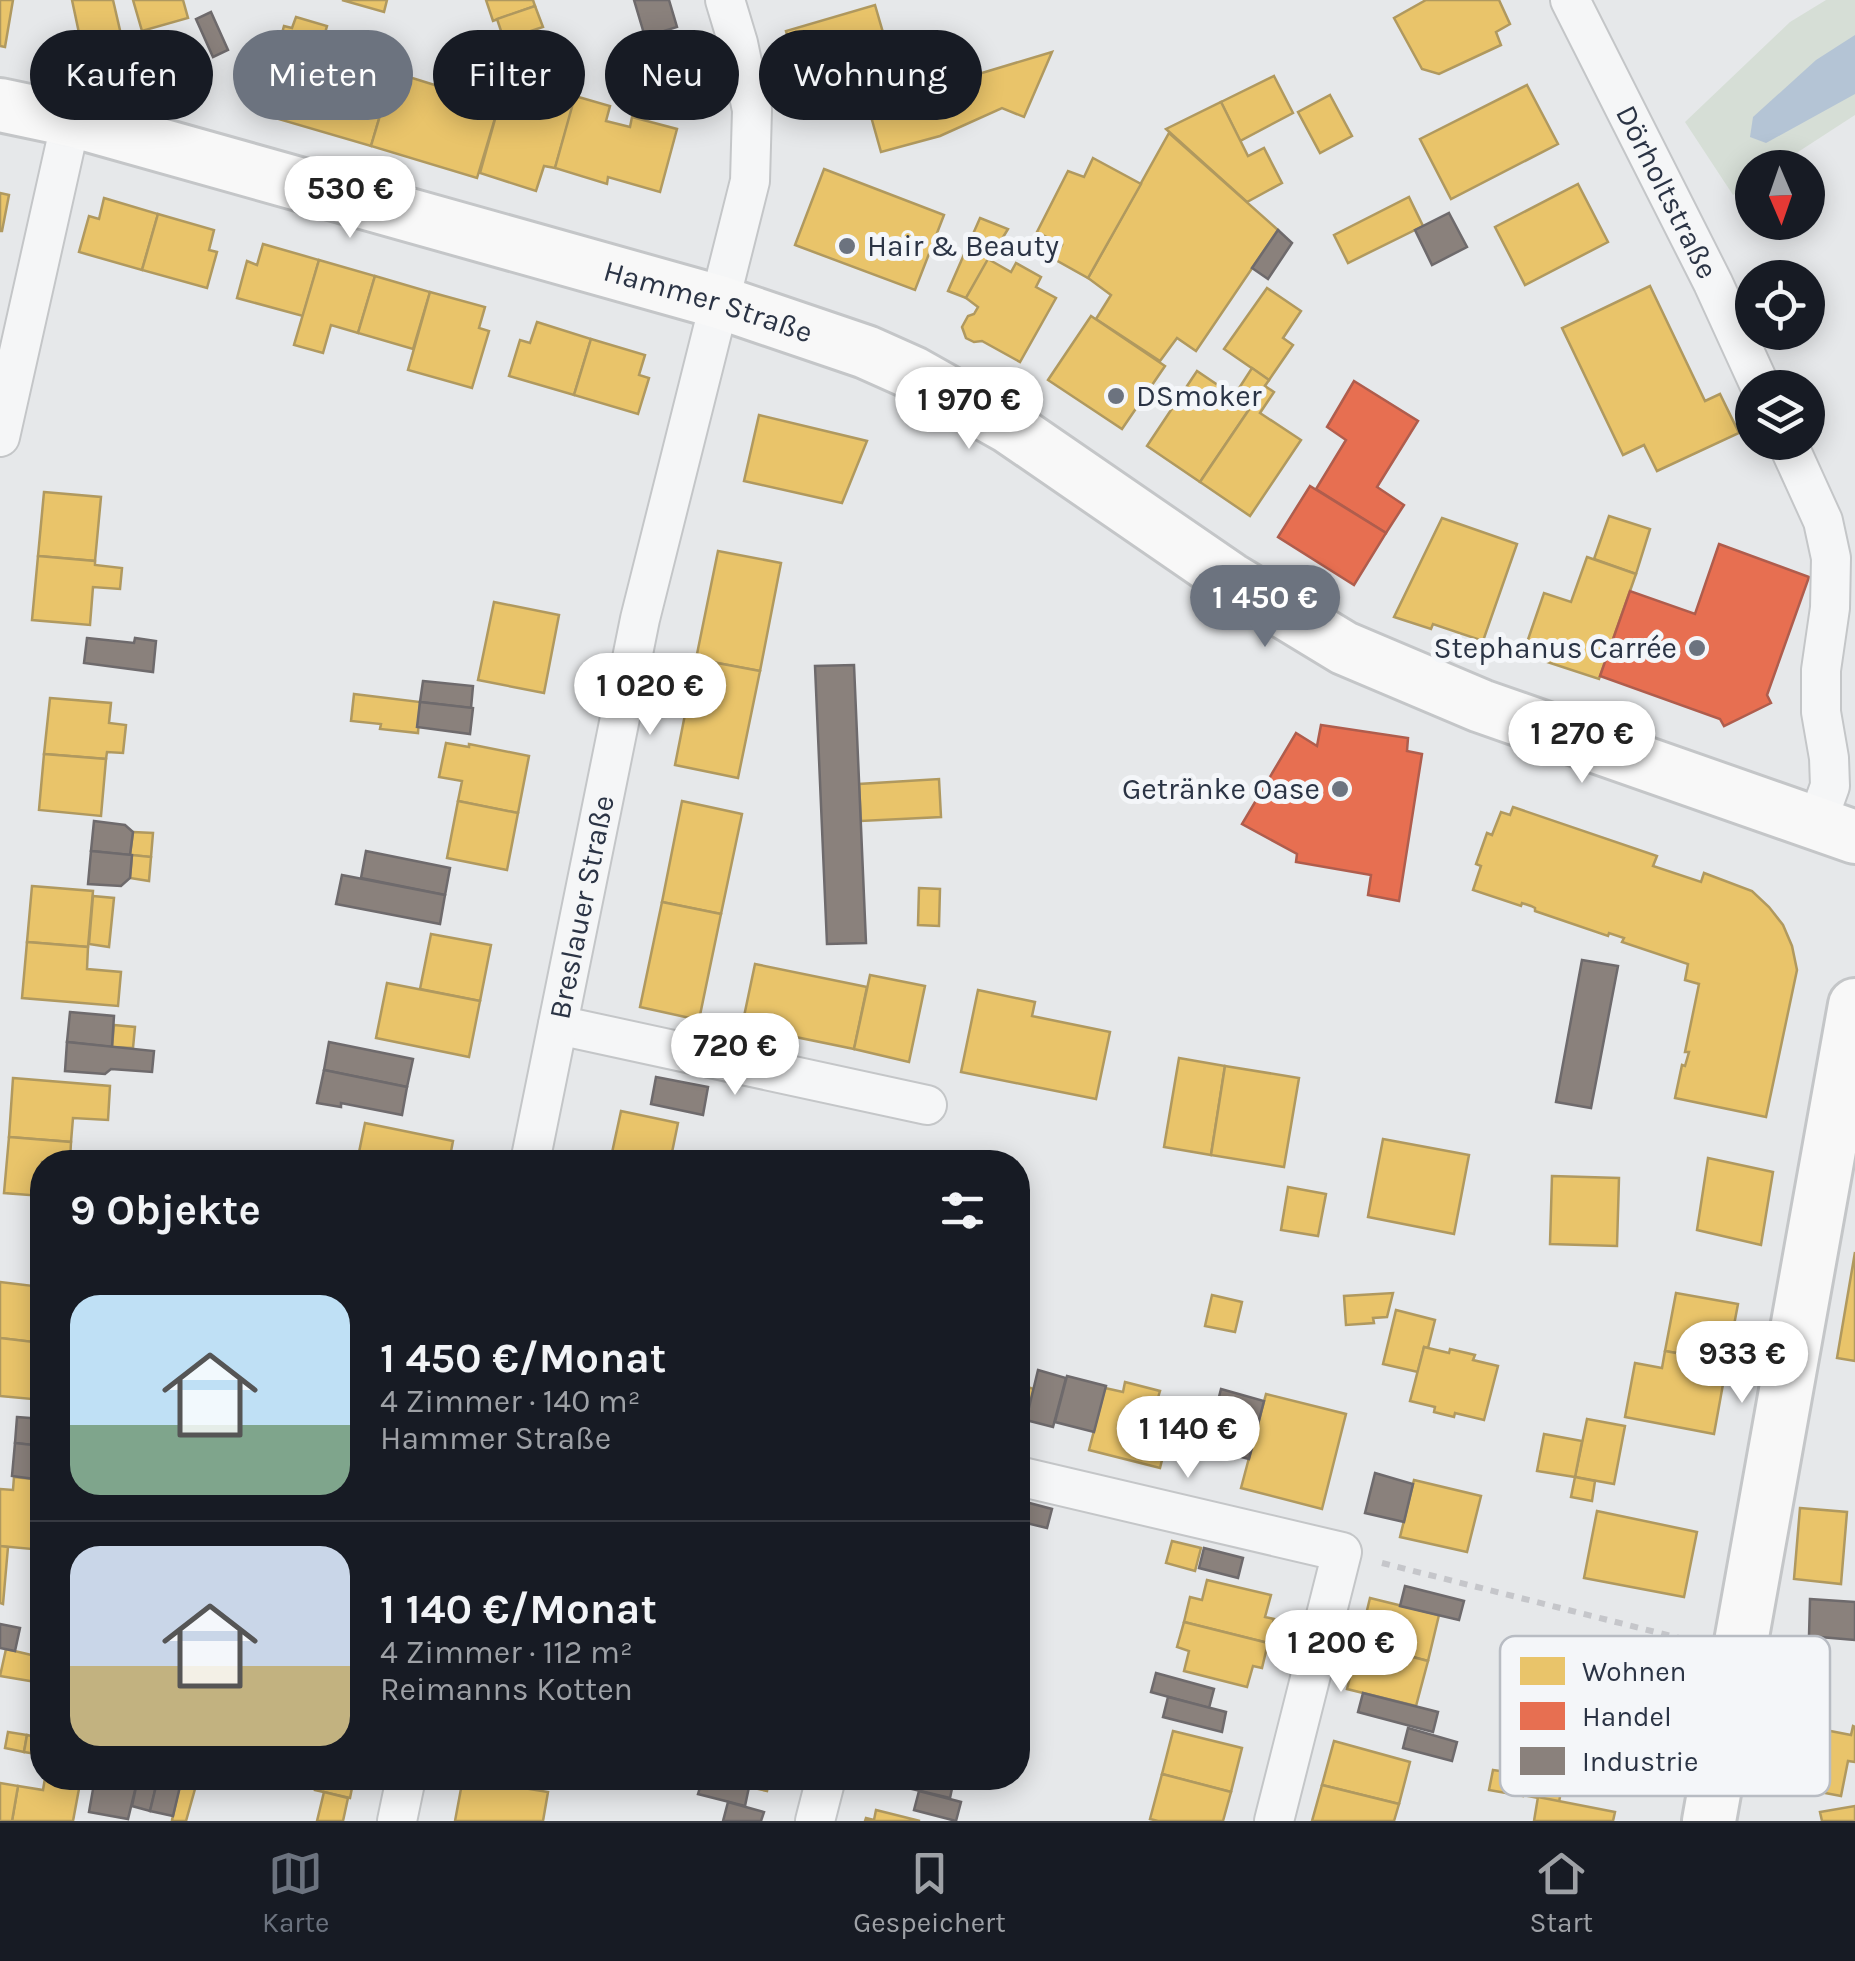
<!DOCTYPE html>
<html lang="de">
<head>
<meta charset="utf-8">
<style>
	:root { --surface:#171b24; --page:#20242c; --text:#f1f3f6; --muted:#9ea1a6; --line:#363941; --accent:#6c737f }
	body { margin:0; font-family:Karla,sans-serif; background:var(--page); color:var(--text); height:100vh; display:flex; flex-direction:column; font-size:38px; white-space:nowrap }
	* { box-sizing:border-box; margin:0 }
	p { font-size:32px; color:var(--muted) }
	.icon { flex:none; width:55px; height:55px; fill:none; stroke:currentColor; stroke-width:2; stroke-linecap:round; stroke-linejoin:round }
	.map { position:relative; flex:1; overflow:hidden }
	.details { position:absolute; left:30px; top:1150px; width:1000px; height:640px; display:flex; flex-direction:column; background:var(--surface); border-radius:40px; box-shadow:0 5px 25px #0003 }
	.details>* { flex:none }
	.top-card { position:absolute; left:30px; top:30px; width:1000px; height:90px; display:flex; gap:20px }
	.needle { width:65px; rotate:178deg }
	.controls { position:absolute; left:1735px; top:150px; display:grid; gap:20px }
	.controls a { display:grid; place-items:center; width:90px; height:90px; border-radius:50%; background:var(--surface); box-shadow:0 5px 25px #0003; font-size:50px }
	.price { position:absolute; translate:-50% -85px; padding:0 22px; border-radius:35px; background:#fff; color:#222; font-size:32px; line-height:65px; filter:drop-shadow(0 2px 5px #0008) }
	.price::after { content:''; position:absolute; left:50%; top:60px; width:30px; height:22px; margin-left:-15px; background:inherit; clip-path:polygon(0 0,100% 0,50% 100%) }
	.price.current { background:var(--accent); color:#fff }
	ul { padding:0; list-style:none }
	li { display:flex; align-items:center; gap:30px; height:250px; padding:0 40px }
	li+li { border-top:2px solid var(--line) }
	li span { display:grid; place-items:center; flex:none; width:280px; height:200px; border-radius:30px; color:#555 }
	li>.icon { margin-inline-start:auto }
	span .icon { width:120px; height:120px; fill:#fffc; stroke-width:1 }
	li b { font-size:42px }
	h2 { display:flex; justify-content:space-between; align-items:center; height:120px; padding:0 40px; font-size:42px }
	.pill { padding:0 35px; border-radius:45px; background:var(--surface); box-shadow:0 5px 25px #0003; font-size:35px; line-height:90px }
	.pill.current { background:var(--accent); color:#fff }
	.tabs { display:flex; justify-content:space-around; align-items:center; height:140px; border-top:2px solid var(--line); background:var(--surface); font-size:28px; color:var(--muted) }
	.tabs a { display:grid; justify-items:center; gap:5px }
	.tabs .current { color:var(--accent) }
	.map>svg:first-child { display:block }
	.green { fill:#d6ded6 }
	.water { fill:#b4c4d5 }
	.homes { fill:#e9c46a; stroke:#b0995f; stroke-width:2.5 }
	.shops { fill:#e76f51; stroke:#af5d4d; stroke-width:2.5 }
	.industry { fill:#8a817c; stroke:#6e6a6c; stroke-width:2.5 }
	.lines { fill:none; stroke-linecap:round; stroke-linejoin:round }
	.street-casing { stroke:#c4c6c8; stroke-width:42 }
	.secondary-casing { stroke:#c4c6c8; stroke-width:58 }
	.path { stroke:#c5c6ca; stroke-width:6; stroke-dasharray:8 8; stroke-linecap:butt }
	.street { stroke:#f5f6f7; stroke-width:38 }
	.secondary { stroke:#f8f8f8; stroke-width:52 }
	.poi-dot { fill:#6c737f; stroke:#f4f6f9; stroke-width:4 }
	.labels { text-anchor:middle; stroke-width:10; stroke-linejoin:round; paint-order:stroke }
	.street-label { font-size:30px; fill:#2b3445; stroke:#f4f6f9 }
	.poi-label { font-size:30px; fill:#2b3445; stroke:#f4f6f9; text-anchor:start }
	.key { fill:#f4f6f9; stroke:#b8bcc3; stroke-width:2.5 }
	.key-label { font-size:28px; fill:#2b3445 }
</style>
</head>
<body>
<div class="map">
<svg width="1855" height="1821" viewBox="0 0 1855 1821">
	<rect width="100%" height="100%" fill="#e6e8ea"/>
	<!-- green -->
	<path class="green" d="M1826,0h29v115l-80,52 -23,1v14l-19,13 -48,-73 105,-100z"/>
	<!-- water -->
	<path class="water" d="M1855,35v59l-89,49 -16,-6 3,-20 63,-57z"/>
	<!-- homes -->
	<g class="homes">
		<path d="M0,0h13l-8,47 -5,-1z"/>
		<path d="M72,0h41l19,82 -46,-16z"/>
		<path d="M133,0h50l5,18 -46,13z"/>
		<path d="M342,0h45l-3,12z"/>
		<path d="M486,0h47l2,6 -42,15z"/>
		<path d="M1499,0l11,24 -14,8 5,13 -62,29 -17,-5 -28,-51 32,-18z"/>
		<path d="M875,5l9,31 -14,4 10,36 -75,21 -19,-66z"/>
		<path d="M535,6l8,21 -39,13 -7,-21z"/>
		<path d="M296,17l31,9 -6,21 73,21 -23,78 -96,-28 11,-41 -15,-4 13,-47 8,2z"/>
		<path d="M1052,52l-28,65 -22,-9 -62,28 -59,16 -11,-39 57,-15 -2,-8z"/>
		<path d="M917,60l10,38 -53,14 -9,-32 15,-4 -1,-6z"/>
		<path d="M393,72l106,33 -22,73 -106,-32z"/>
		<path d="M1274,76l19,37 -53,28 -19,-39z"/>
		<path d="M549,85l28,7 -22,76 -11,-2 -8,25 -56,-18 19,-68 42,12z"/>
		<path d="M1527,85l31,59 -107,55 -31,-60z"/>
		<path d="M1330,95l22,41 -32,17 -22,-41z"/>
		<path d="M575,96l35,10 -4,15 24,6 2,-10 45,12 -17,63 -52,-15 -1,7 -52,-16z"/>
		<path d="M1221,102l27,54 16,-8 18,35 -35,19 -81,-73z"/>
		<path d="M1169,133l109,97 -82,121 -19,-13 -17,23 -64,-42 15,-24 -23,-17z"/>
		<path d="M1093,158l48,26 -53,94 -34,-19 8,-14 -25,-13 31,-61 16,6z"/>
		<path d="M824,169l120,46 -29,75 -120,-45z"/>
		<path d="M1578,184l30,58 -83,43 -30,-58z"/>
		<path d="M0,193l9,2 -7,36h-2z"/>
		<path d="M1409,197l14,29 -75,37 -14,-28z"/>
		<path d="M104,198l54,16 -16,56 -63,-18 10,-36 10,3z"/>
		<path d="M158,214l56,16 -5,20 8,2 -10,36 -65,-18z"/>
		<path d="M980,218l28,11 -42,69 -18,-7z"/>
		<path d="M263,244l56,16 -16,56 -66,-18 10,-37 10,4z"/>
		<path d="M988,259l23,13 5,-9 25,14 -5,10 20,11 -36,64 -38,-21 -8,1 -8,-4 -4,-11 6,-11 6,-2 4,-7 -12,-9z"/>
		<path d="M319,260l56,16 -17,57 -27,-8 -8,28 -29,-8z"/>
		<path d="M375,276l55,16 -17,57 -55,-16z"/>
		<path d="M1650,286l55,115 15,-7 19,39 -82,38 -13,-26 -21,10 -61,-127z"/>
		<path d="M1267,288l34,23 -18,27 10,7 -24,35 -45,-31z"/>
		<path d="M430,292l55,15 -6,21 10,3 -17,57 -64,-18z"/>
		<path d="M1091,316l74,50 -43,63 -74,-49z"/>
		<path d="M537,322l54,17 -17,56 -65,-19 11,-36 10,3z"/>
		<path d="M591,339l54,16 -6,20 10,3 -11,36 -64,-19z"/>
		<path d="M1252,368l17,12 -69,102 -53,-36 50,-75 37,25z"/>
		<path d="M1265,386l9,6 -14,21 41,27 -51,76 -50,-34z"/>
		<path d="M759,415l108,26 -25,62 -98,-22z"/>
		<path d="M44,492l57,5 -6,64 -57,-5z"/>
		<path d="M1609,516l41,13 -14,45 -42,-15z"/>
		<path d="M1442,518l75,26 -34,97 -50,-17 -2,5 -37,-12z"/>
		<path d="M718,551l63,12 -21,108 -64,-12z"/>
		<path d="M38,556l57,5v4l27,3 -2,21 -27,-2 -3,38 -58,-5z"/>
		<path d="M1587,557l49,17 -37,105 -76,-25 21,-61 27,9z"/>
		<path d="M494,602l65,13 -15,78 -66,-13z"/>
		<path d="M696,659l64,12 -22,107 -63,-13z"/>
		<path d="M354,694l66,8 -2,31 -38,-4 1,-5 -30,-3z"/>
		<path d="M50,698l61,5 -2,20 17,2 -3,28 -16,-1 -1,7 -62,-5z"/>
		<path d="M446,743l23,4v-3l60,12 -11,57 -60,-12 4,-20 -23,-4z"/>
		<path d="M44,754l62,5 -5,57 -62,-6z"/>
		<path d="M939,779l2,38 -80,4 -2,-37z"/>
		<path d="M458,801l60,12 -11,57 -60,-12z"/>
		<path d="M682,801l60,13 -21,100 -59,-12z"/>
		<path d="M1513,807l144,49 -4,10 48,16 3,-9 48,18 17,16 14,18 9,21 5,24 -31,147 -91,-19 7,-33 3,1 4,-14h-4l14,-68 -14,-4 3,-16 -66,-22 2,-4 -15,-5 -1,3 -73,-25v-3l-4,-2 -9,-3 -1,3 -48,-16 8,-24 -5,-2 11,-31 5,2 9,-23 9,3z"/>
		<path d="M133,832l20,1 -2,24 -21,-2z"/>
		<path d="M132,855l19,2 -2,24 -19,-3z"/>
		<path d="M32,886l61,5 -5,56 -61,-5z"/>
		<path d="M919,888l21,1 -1,37 -21,-1z"/>
		<path d="M93,896l21,2 -5,49 -20,-3z"/>
		<path d="M662,902l59,12 -22,106 -59,-13z"/>
		<path d="M431,934l60,11 -11,56 -60,-12z"/>
		<path d="M27,942l61,5 -1,22 34,3 -3,34 -96,-8z"/>
		<path d="M755,964l112,23 -13,62 -112,-23z"/>
		<path d="M870,975l55,11 -16,76 -55,-13z"/>
		<path d="M387,983l93,18 -11,56 -93,-19z"/>
		<path d="M978,990l57,12 -3,14 78,16 -14,67 -135,-27z"/>
		<path d="M114,1025l21,2 -2,21 -21,-1z"/>
		<path d="M1179,1058l46,8 -14,89 -47,-8z"/>
		<path d="M1225,1066l74,12 -15,89 -73,-12z"/>
		<path d="M13,1078l97,8 -2,34 -35,-2 -2,24 -62,-5z"/>
		<path d="M621,1111l57,12 -8,39h-60z"/>
		<path d="M365,1123l88,18 -4,21h-92z"/>
		<path d="M9,1137l62,5 -1,20h-28v34l-38,-3z"/>
		<path d="M1383,1139l86,16 -15,79 -86,-17z"/>
		<path d="M986,1152l-1,10h-38l-1,-9z"/>
		<path d="M1708,1158l65,14 -12,73 -64,-15z"/>
		<path d="M1552,1176l67,2 -2,68 -67,-2z"/>
		<path d="M1288,1187l38,7 -8,42 -37,-6z"/>
		<path d="M1855,1252v109l-18,-3z"/>
		<path d="M0,1282l42,5v56l-42,-5z"/>
		<path d="M1393,1293l-6,24 -14,1 1,5 -28,2 -2,-29z"/>
		<path d="M1676,1293l62,11 -11,58 -62,-11z"/>
		<path d="M1212,1295l30,7 -7,30 -30,-6z"/>
		<path d="M1396,1310l39,10 -7,28 -4,-1 -6,25 -35,-8z"/>
		<path d="M0,1338l42,5v57l-42,-4z"/>
		<path d="M1424,1347l25,6 1,-4 25,6 -2,5 25,6 -14,54 -29,-7 -1,4 -20,-5 1,-5 -25,-6z"/>
		<path d="M1665,1351l62,11 -13,72 -89,-17 10,-54 27,5z"/>
		<path d="M1125,1382l35,9 -3,10 19,4 -16,63 -71,-18 16,-62 18,4z"/>
		<path d="M1018,1384l16,5 -12,43 -4,-2z"/>
		<path d="M1266,1394l80,20 -24,95 -81,-21z"/>
		<path d="M1587,1419l38,7 -11,58 -39,-7z"/>
		<path d="M1544,1434l38,7 -7,36 -38,-6z"/>
		<path d="M14,1477l28,3v70l-42,-4v-57l13,1z"/>
		<path d="M1575,1477l20,4 -3,20 -21,-4z"/>
		<path d="M1414,1480l67,16 -14,56 -67,-15z"/>
		<path d="M1800,1508l47,4 -6,72 -47,-5z"/>
		<path d="M1597,1511l100,21 -13,65 -100,-19z"/>
		<path d="M1172,1541l29,7 -6,23 -29,-8z"/>
		<path d="M0,1546l8,1 -5,57 -3,-1z"/>
		<path d="M1207,1580l64,15 -6,22 9,2 -6,24 -84,-21 6,-25 12,3z"/>
		<path d="M1370,1598l69,17 -11,46 -69,-18z"/>
		<path d="M1184,1622l84,21 -6,25 -9,-2 -6,21 -63,-16 5,-20 -12,-4z"/>
		<path d="M1359,1643l69,18 -12,45 -69,-17z"/>
		<path d="M6,1649l34,8 -4,25 -36,-6z"/>
		<path d="M1784,1722l67,13 2,-9 2,1v35l-7,-1 -7,35 -68,-13z"/>
		<path d="M1173,1731l69,17 -11,44 -69,-18z"/>
		<path d="M8,1732l19,3 -3,17 -19,-4z"/>
		<path d="M27,1735l15,3v17l-18,-3z"/>
		<path d="M1334,1741l76,21 -11,42 -77,-19z"/>
		<path d="M1493,1770l34,5 -4,21 -34,-6z"/>
		<path d="M1162,1774l69,18 -8,29h-65l-8,-2z"/>
		<path d="M1527,1775l36,6 -4,21 -36,-7z"/>
		<path d="M45,1778h36l-8,43h-61l6,-35 25,4z"/>
		<path d="M318,1778h36l-4,20 -35,-8z"/>
		<path d="M463,1778l85,14 -5,29h-88z"/>
		<path d="M709,1778h73l-1,7 -12,-3 -2,9z"/>
		<path d="M0,1783l18,3 -6,35h-12z"/>
		<path d="M180,1785l15,4 -9,32h-12l-2,-1z"/>
		<path d="M1322,1785l77,19 -5,17h-82z"/>
		<path d="M324,1792l24,6 -5,23h-26z"/>
		<path d="M1538,1797l77,15 -2,9h-79z"/>
		<path d="M1855,1806v15h-33l-2,-9z"/>
		<path d="M876,1810l44,11h-55l1,-3 8,2z"/>
	</g>
	<!-- shops -->
	<g class="shops">
		<path d="M1354,381l64,40 -41,66 27,18 -18,28 -70,-44 30,-49 -19,-13z"/>
		<path d="M1310,486l76,47 -32,52 -76,-48z"/>
		<path d="M1719,544l90,33 -42,118 4,8 -47,23 -4,-7 -120,-43 30,-85 65,23z"/>
		<path d="M1321,725l87,13 -1,13 15,3 -23,147 -31,-6 3,-20 -75,-13 1,-8 -55,-30 54,-91 21,13z"/>
	</g>
	<!-- industry -->
	<g class="industry">
		<path d="M634,0h35l8,27 -32,10z"/>
		<path d="M211,12l17,38 -15,7 -17,-38z"/>
		<path d="M688,44l9,40 -35,8 -9,-40z"/>
		<path d="M1449,213l18,34 -35,18 -17,-35z"/>
		<path d="M1278,230l14,13 -24,36 -16,-11z"/>
		<path d="M87,638l47,5 1,-5 21,3 -3,31 -69,-9z"/>
		<path d="M854,665l12,278 -39,1 -12,-278z"/>
		<path d="M423,681l50,5 -2,22 -51,-6z"/>
		<path d="M420,702l53,6 -3,26 -53,-7z"/>
		<path d="M94,821l31,4 8,7 -3,23 -39,-4z"/>
		<path d="M91,851l41,4 -2,23 -9,8 -33,-2z"/>
		<path d="M366,851l84,17 -5,27 -84,-17z"/>
		<path d="M342,875l103,20 -5,29 -104,-20z"/>
		<path d="M1582,960l36,6 -27,142 -35,-6z"/>
		<path d="M70,1012l44,4 -2,31 -45,-5z"/>
		<path d="M67,1042l87,9 -2,21 -41,-3 -6,5 -40,-3z"/>
		<path d="M329,1042l84,17 -6,28 -83,-17z"/>
		<path d="M324,1070l83,17 -5,28 -61,-12v4l-24,-4z"/>
		<path d="M656,1077l52,10 -5,28 -52,-11z"/>
		<path d="M1038,1370l28,8 -13,49 -27,-7z"/>
		<path d="M1067,1376l39,10 -12,46 -39,-10z"/>
		<path d="M1221,1389l43,12 -15,58 -43,-11z"/>
		<path d="M17,1417l25,2v27l-27,-3z"/>
		<path d="M15,1443l27,3v34l-30,-4z"/>
		<path d="M1375,1473l38,11 -9,38 -39,-9z"/>
		<path d="M1018,1500l34,9 -5,19 -29,-7z"/>
		<path d="M1204,1548l39,10 -5,20 -39,-10z"/>
		<path d="M1405,1586l59,15 -5,19 -59,-14z"/>
		<path d="M1810,1599l45,3v38l-46,-4z"/>
		<path d="M0,1624l20,4 -5,23 -15,-3z"/>
		<path d="M1156,1673l58,16 -5,19 -58,-16z"/>
		<path d="M1363,1693l75,19 -5,20 -75,-20z"/>
		<path d="M1168,1697l58,15 -4,20 -59,-15z"/>
		<path d="M1408,1728l49,14 -5,19 -49,-13z"/>
		<path d="M95,1778h43l-10,41 -39,-7z"/>
		<path d="M138,1778h20l-8,33 -18,-5z"/>
		<path d="M158,1778h24l-9,38 -23,-5z"/>
		<path d="M703,1778l46,9 -4,19 -47,-12z"/>
		<path d="M892,1778h55l7,1 -4,19 -59,-14z"/>
		<path d="M919,1791l42,11 -5,19 -42,-11z"/>
		<path d="M728,1802l36,10 -3,9h-38z"/>
	</g>
	<g class="lines">
		<!-- street casing -->
		<g class="street-casing">
			<g id="street">
				<path id="s1" d="M1570,0l143,283 48,105"/>
				<path d="M0,437l71,-317"/>
				<path d="M1787,442l36,79 8,37 -1,50 -9,62v42l8,46 1,28 -13,36"/>
				<path d="M558,1025l369,80"/>
				<path id="s2" d="M530,1162l110,-543 110,-438 2,-71 -14,-67 -13,-43"/>
				<path d="M1018,1476l324,76 -68,269"/>
				<path d="M397,1821l9,-43"/>
				<path d="M815,1821l11,-43"/>
			</g>
		</g>
		<!-- secondary casing -->
		<g class="secondary-casing">
			<g id="secondary">
				<path id="s3" d="M0,105l71,15 648,182 147,50 47,21 96,54 221,152 114,69 137,58 374,131"/>
				<path d="M1709,1821l146,-816"/>
			</g>
		</g>
		<!-- path -->
		<path class="path" d="M1382,1563l313,79"/>
		<!-- street -->
		<use href="#street" class="street"/>
		<!-- secondary -->
		<use href="#secondary" class="secondary"/>
	</g>
	<!-- markers -->
	<g class="poi-dot">
		<circle cx="847" cy="246" r="10"/>
		<circle cx="1116" cy="396" r="10"/>
		<circle cx="1697" cy="648" r="10"/>
		<circle cx="1340" cy="789" r="10"/>
	</g>
	<g class="labels">
		<!-- street labels -->
		<g class="street-label">
			<text dy="10" stroke="none"><textPath href="#s1" startOffset="215">Dörholtstraße</textPath></text>
			<text dy="10" stroke="none"><textPath href="#s3" startOffset="735">Hammer Straße</textPath></text>
			<text dy="10" stroke="none"><textPath href="#s2" startOffset="260">Breslauer Straße</textPath></text>
		</g>
		<!-- poi labels -->
		<g class="poi-label">
			<text x="867" y="256">Hair &amp; Beauty</text>
			<text x="1136" y="406">DSmoker</text>
			<text x="1677" y="658" text-anchor="end">Stephanus Carrée</text>
			<text x="1320" y="799" text-anchor="end">Getränke Oase</text>
		</g>
	</g>
	<!-- legend -->
	<rect x="1500" y="1636" width="330" height="160" rx="15" class="key"/>
	<rect x="1520" y="1657" width="45" height="28" fill="#e9c46a"/>
	<rect x="1520" y="1702" width="45" height="28" fill="#e76f51"/>
	<rect x="1520" y="1747" width="45" height="28" fill="#8a817c"/>
	<g class="key-label">
		<text x="1582" y="1681">Wohnen</text>
		<text x="1582" y="1726">Handel</text>
		<text x="1582" y="1771">Industrie</text>
	</g>
</svg>
<div class="controls">
<a><svg class="needle" viewBox="-14 -14 28 28"><path d="M0-13l5 13h-10z" fill="#e53935"/><path d="M0 13l5-13h-10z" fill="#9ea1a6"/></svg></a>
<a><svg class="icon" aria-label="locate" viewBox="0 0 24 24"><circle cx="12" cy="12" r="6"/><path d="M12 2v4M12 18v4M2 12h4M18 12h4"/></svg></a>
<a><svg class="icon" aria-label="layers" viewBox="0 0 24 24"><path d="M12 4l9 5-9 5-9-5zM3 14l9 5 9-5"/></svg></a>
</div>
<b class="price" style="left:350px;top:241px">530 €</b>
<b class="price" style="left:969px;top:452px">1 970 €</b>
<b class="price current" style="left:1265px;top:650px">1 450 €</b>
<b class="price" style="left:650px;top:738px">1 020 €</b>
<b class="price" style="left:1582px;top:786px">1 270 €</b>
<b class="price" style="left:735px;top:1098px">720 €</b>
<b class="price" style="left:1742px;top:1406px">933 €</b>
<b class="price" style="left:1188px;top:1481px">1 140 €</b>
<b class="price" style="left:1341px;top:1695px">1 200 €</b>
<div class="top-card">
<a class="pill">Kaufen</a>
<a class="pill current">Mieten</a>
<a class="pill">Filter</a>
<a class="pill">Neu</a>
<a class="pill">Wohnung</a>
</div>
<section class="details">
<h2>9 Objekte<svg class="icon" aria-label="filters" viewBox="0 0 24 24"><path d="M4 7h16M4 17h16"/><circle cx="9" cy="7" r="2"/><circle cx="15" cy="17" r="2"/></svg></h2>
<ul>
<li><span style="background:linear-gradient(#bfe0f5 65%,#7fa58c 0)"><svg class="icon" aria-label="home" viewBox="0 0 24 24"><path d="M3 11l9-7 9 7M6 9v11h12V9"/></svg></span><div><b>1 450 €/Monat</b><p>4 Zimmer · 140 m²</p><p>Hammer Straße</p></div></li>
<li><span style="background:linear-gradient(#c9d6e8 60%,#c2b280 0)"><svg class="icon" aria-label="home" viewBox="0 0 24 24"><path d="M3 11l9-7 9 7M6 9v11h12V9"/></svg></span><div><b>1 140 €/Monat</b><p>4 Zimmer · 112 m²</p><p>Reimanns Kotten</p></div></li>
</ul>
</section>
</div>
<nav class="tabs">
<a class="current"><svg class="icon" aria-label="map" viewBox="0 0 24 24"><path d="M3 6l6-2 6 2 6-2v14l-6 2-6-2-6 2zM9 4v14M15 6v14"/></svg>Karte</a>
<a><svg class="icon" aria-label="saved" viewBox="0 0 24 24"><path d="M7 4h10v16l-5-4-5 4z"/></svg>Gespeichert</a>
<a><svg class="icon" aria-label="home" viewBox="0 0 24 24"><path d="M3 11l9-7 9 7M6 9v11h12V9"/></svg>Start</a>
</nav>
</body>
</html>
